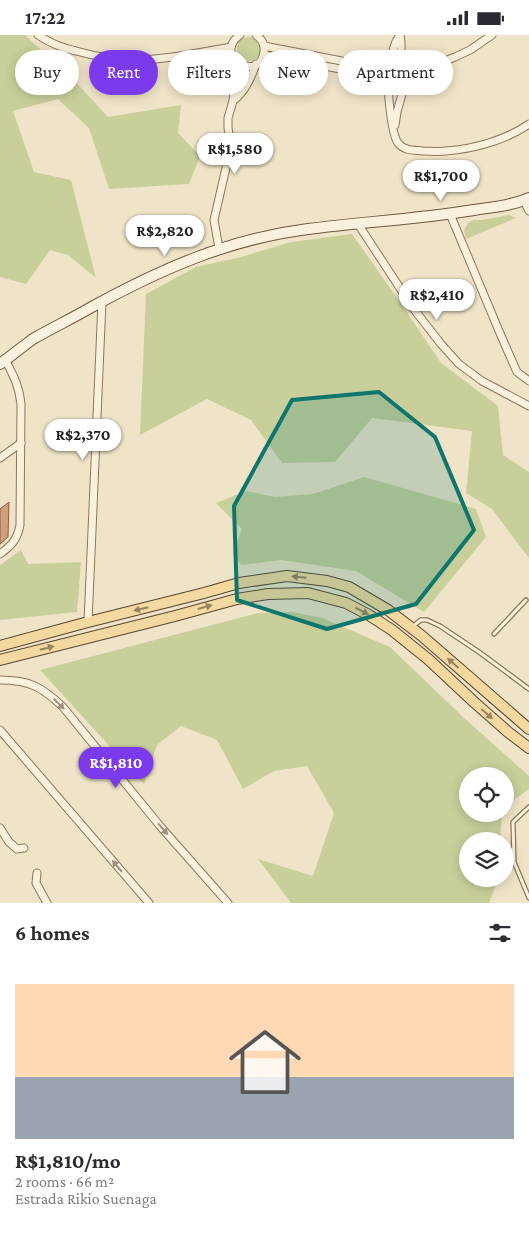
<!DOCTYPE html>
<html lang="en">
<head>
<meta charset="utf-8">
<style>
	:root { --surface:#fff; --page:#f2f2f3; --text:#2b2b33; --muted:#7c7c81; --line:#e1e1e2; --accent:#7c3aed }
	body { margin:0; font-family:"Crimson Pro",serif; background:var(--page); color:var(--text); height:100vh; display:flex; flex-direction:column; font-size:19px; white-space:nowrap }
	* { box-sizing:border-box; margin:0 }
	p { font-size:16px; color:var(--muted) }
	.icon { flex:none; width:28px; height:28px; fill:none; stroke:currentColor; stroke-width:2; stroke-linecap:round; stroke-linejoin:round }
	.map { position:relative; height:868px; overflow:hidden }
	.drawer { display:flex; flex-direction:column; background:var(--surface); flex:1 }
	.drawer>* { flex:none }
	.banner { position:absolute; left:15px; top:15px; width:500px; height:45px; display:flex; gap:10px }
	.controls { position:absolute; left:459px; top:732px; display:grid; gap:10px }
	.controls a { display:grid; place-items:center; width:55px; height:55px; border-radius:50%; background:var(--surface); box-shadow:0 2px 12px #0003; font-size:25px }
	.price { position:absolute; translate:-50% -42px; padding:0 11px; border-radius:18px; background:#fff; color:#222; font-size:16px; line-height:32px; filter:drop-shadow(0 1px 2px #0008) }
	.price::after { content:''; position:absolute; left:50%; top:30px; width:15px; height:11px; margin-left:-8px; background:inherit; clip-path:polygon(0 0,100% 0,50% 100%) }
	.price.selected { background:var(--accent); color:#fff }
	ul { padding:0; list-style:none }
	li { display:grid; align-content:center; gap:10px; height:265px; padding:0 15px }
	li+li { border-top:1px solid var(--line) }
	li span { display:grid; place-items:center; height:155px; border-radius:0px; color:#555 }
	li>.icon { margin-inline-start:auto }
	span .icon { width:90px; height:90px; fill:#fffc; stroke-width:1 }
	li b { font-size:21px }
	h2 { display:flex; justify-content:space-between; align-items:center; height:60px; padding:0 15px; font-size:21px }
	.tag { padding:0 18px; border-radius:22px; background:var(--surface); box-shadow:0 2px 12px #0003; font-size:18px; line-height:45px }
	.tag.selected { background:var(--accent); color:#fff }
	.status { display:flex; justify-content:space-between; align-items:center; height:35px; padding:0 25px; background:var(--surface); direction:ltr }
	.status svg { height:14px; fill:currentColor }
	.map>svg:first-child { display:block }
	.green { fill:#c9cf9b }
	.building { fill:#cf9f7d; stroke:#8d5f41; filter:url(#shadow) }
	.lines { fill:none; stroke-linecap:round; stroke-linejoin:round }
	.lane-casing { stroke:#8d765c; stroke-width:5.5 }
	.street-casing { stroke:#8d765c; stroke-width:9 }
	.secondary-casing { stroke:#6f573f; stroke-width:12 }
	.primary-casing { stroke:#5b4430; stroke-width:12 }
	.lane { stroke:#faf1dc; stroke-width:3 }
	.street { stroke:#faf1dc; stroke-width:7 }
	.secondary { stroke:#faf1dc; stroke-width:10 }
	.primary { stroke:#f3d9a0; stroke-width:10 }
	.oneway { fill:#988460 }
	.oneway2 { fill:#9c907e }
	.marked { fill:#0f766e; fill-opacity:0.2; stroke:#0f766e; stroke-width:4; stroke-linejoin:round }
</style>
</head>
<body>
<div class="status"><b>17:22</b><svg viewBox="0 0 49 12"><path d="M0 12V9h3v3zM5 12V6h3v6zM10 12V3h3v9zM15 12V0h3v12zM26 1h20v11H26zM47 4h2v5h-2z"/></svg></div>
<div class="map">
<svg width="529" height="868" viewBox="0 0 529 868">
	<defs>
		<filter id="shadow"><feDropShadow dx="-3.5" dy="3.5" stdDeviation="0" flood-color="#0004"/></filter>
	</defs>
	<rect width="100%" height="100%" fill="#f0e4c8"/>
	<!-- green -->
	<g class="green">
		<path d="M0,0h25l16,15 22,11 11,19 34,37 73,-12 -3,28 22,23 -11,28 -80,5 -20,-61 -31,-29 -45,12 21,61 37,8 25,98 -28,-23 -18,-5 -24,34 -26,-7z"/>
		<circle cx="249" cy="14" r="12"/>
		<circle cx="396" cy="40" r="12"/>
		<path d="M509,180l7,3 -50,21 -2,-9 4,-7 6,-3h8z"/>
		<path d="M352,199l48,68 41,61 57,43 5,49 26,17v86l-37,-49 -26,-16 6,-62 -100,-13 -37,44 -53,1 -31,-43 -44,-21 -67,36 6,-141 50,-27 45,-10 50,-15z"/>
		<path d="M364,442l112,32 10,28 -62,75 -68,-41 -75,-11 -40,5 -8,-13 9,-23 -26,-26 30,-12 29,6 38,-3z"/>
		<path d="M21,515l7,14 53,-2 -4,50 -77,8v-55z"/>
		<path d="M293,577l29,6 68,29 74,71 65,58v13l-24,17v-30h-37v38h34l-2,27h-32v38h30l-1,3 -8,21h-198l-33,-44 55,17 21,-63 -27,-47 -33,5 -31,18 -26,-49 -36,-14 -24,19 -13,39 -104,-114 218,-57z"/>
	</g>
	<!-- building -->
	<path class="building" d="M9,467l-1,35 -8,7v-35z"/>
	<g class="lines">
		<!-- lane casing -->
		<g class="lane-casing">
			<g id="lane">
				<path d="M413,591l8,-6h6l13,6 39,26 50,37"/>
				<path d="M494,599l32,-34"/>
				<path d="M529,772l-16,15 1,40 15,36"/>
			</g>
		</g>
		<!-- street casing -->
		<g class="street-casing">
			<g id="street">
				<path d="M38,0c12,8 24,13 38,16 21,6 43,9 65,9 30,-1 61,-8 90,-13"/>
				<path d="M240,0c-29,21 20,49 24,17 1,-7 -2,-13 -8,-17"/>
				<path d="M400,0l1,7v18"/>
				<path d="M264,11l119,23"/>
				<path d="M264,20l93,17 8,2 21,11"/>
				<circle cx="396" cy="40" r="15"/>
				<path d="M392,26c0,-10 2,-18 8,-26"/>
				<path d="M407,29l28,1"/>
				<path d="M407,50l28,-20 20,-8 15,-7 22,-15"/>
				<path d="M388,52c1,13 3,46 10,56 6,8 16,7 25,8 7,0 15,1 23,0 28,-2 60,-11 83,-27"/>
				<path d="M233,66c12,-9 18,-23 23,-37"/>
				<path d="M395,90l2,-13 7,-25"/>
				<path d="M524,166l5,10"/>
				<path d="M450,179l52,124 15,34 12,9"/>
				<path d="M358,189l55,84 28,36 18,20 23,17 47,25"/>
				<path d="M219,213l-5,-28 17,-74 -3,-18v-10l5,-17 1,-10 7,-17 2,-9"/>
				<path d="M0,423l21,-15"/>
				<path d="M0,519c12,-9 17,-14 20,-29l1,-121c-2,-18 -7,-28 -16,-44"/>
				<path d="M88,587l14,-320"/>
				<path d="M0,645c30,0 42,7 63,27l97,119 68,77"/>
				<path d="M0,695l149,173"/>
				<path d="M0,793l9,14 8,7 7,-1"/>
				<path d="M37,838l-1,10 11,20"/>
			</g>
		</g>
		<!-- secondary casing -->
		<g class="secondary-casing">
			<path id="secondary" d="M0,329c11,-8 22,-17 33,-25 19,-11 38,-20 57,-31 69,-38 138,-69 218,-79 55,-7 111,-10 166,-19 18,-3 38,-4 55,-12"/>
		</g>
		<!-- primary casing -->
		<g class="primary-casing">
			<g id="primary">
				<path d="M0,611l88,-24 116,-29 35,-10 48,-7 40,5 22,6 39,23 34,26 107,93"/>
				<path d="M0,625l175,-44 62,-17 31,-5 40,-1 38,10 23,12 23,15 36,29 46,43 34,30 21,16"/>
			</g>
		</g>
		<!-- lane -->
		<use href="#lane" class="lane"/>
		<!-- street -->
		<use href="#street" class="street"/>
		<!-- secondary -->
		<use href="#secondary" class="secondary"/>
		<!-- primary -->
		<use href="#primary" class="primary"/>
	</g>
	<!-- one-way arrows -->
	<defs><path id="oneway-solid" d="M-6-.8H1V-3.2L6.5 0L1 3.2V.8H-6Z" transform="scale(1.25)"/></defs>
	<g class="oneway">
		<use href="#oneway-solid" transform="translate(299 542) rotate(-175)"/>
		<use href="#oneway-solid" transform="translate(205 572) rotate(-16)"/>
		<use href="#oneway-solid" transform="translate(141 574) rotate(167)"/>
		<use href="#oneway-solid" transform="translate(362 576) rotate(27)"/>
		<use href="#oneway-solid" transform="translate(47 613) rotate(-14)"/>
		<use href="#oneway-solid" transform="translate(453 628) rotate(-139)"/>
		<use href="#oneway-solid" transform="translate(487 679) rotate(41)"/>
	</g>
	<g class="oneway2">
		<use href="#oneway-solid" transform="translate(59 669) rotate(45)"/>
		<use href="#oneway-solid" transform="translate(163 794) rotate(49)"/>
		<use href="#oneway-solid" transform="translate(117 831) rotate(-130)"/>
	</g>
	<!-- marked area -->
	<path class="marked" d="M379,357l56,45 39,93 -58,74 -89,25 -90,-29 -3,-94 58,-106z"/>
</svg>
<div class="controls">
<a><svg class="icon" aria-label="locate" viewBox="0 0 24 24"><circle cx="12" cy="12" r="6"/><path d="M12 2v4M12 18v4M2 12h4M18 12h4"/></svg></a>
<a><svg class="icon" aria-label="layers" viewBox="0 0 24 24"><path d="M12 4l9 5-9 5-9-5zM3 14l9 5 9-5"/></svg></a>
</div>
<b class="price" style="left:235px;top:140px">R$1,580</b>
<b class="price" style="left:441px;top:167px">R$1,700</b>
<b class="price" style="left:165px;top:222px">R$2,820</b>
<b class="price" style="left:437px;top:286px">R$2,410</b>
<b class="price" style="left:83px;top:426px">R$2,370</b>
<b class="price selected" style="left:116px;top:754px">R$1,810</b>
<div class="banner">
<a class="tag">Buy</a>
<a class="tag selected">Rent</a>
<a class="tag">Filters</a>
<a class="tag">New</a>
<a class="tag">Apartment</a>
</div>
</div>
<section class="drawer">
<h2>6 homes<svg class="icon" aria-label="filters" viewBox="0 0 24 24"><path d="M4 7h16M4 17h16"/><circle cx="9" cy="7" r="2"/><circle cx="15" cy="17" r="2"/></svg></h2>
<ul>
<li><span style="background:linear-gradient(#ffd9b3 60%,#9aa5b1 0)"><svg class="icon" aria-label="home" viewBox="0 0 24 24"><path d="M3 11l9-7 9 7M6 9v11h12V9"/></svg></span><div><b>R$1,810/mo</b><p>2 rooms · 66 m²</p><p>Estrada Rikio Suenaga</p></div></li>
</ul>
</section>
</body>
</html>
